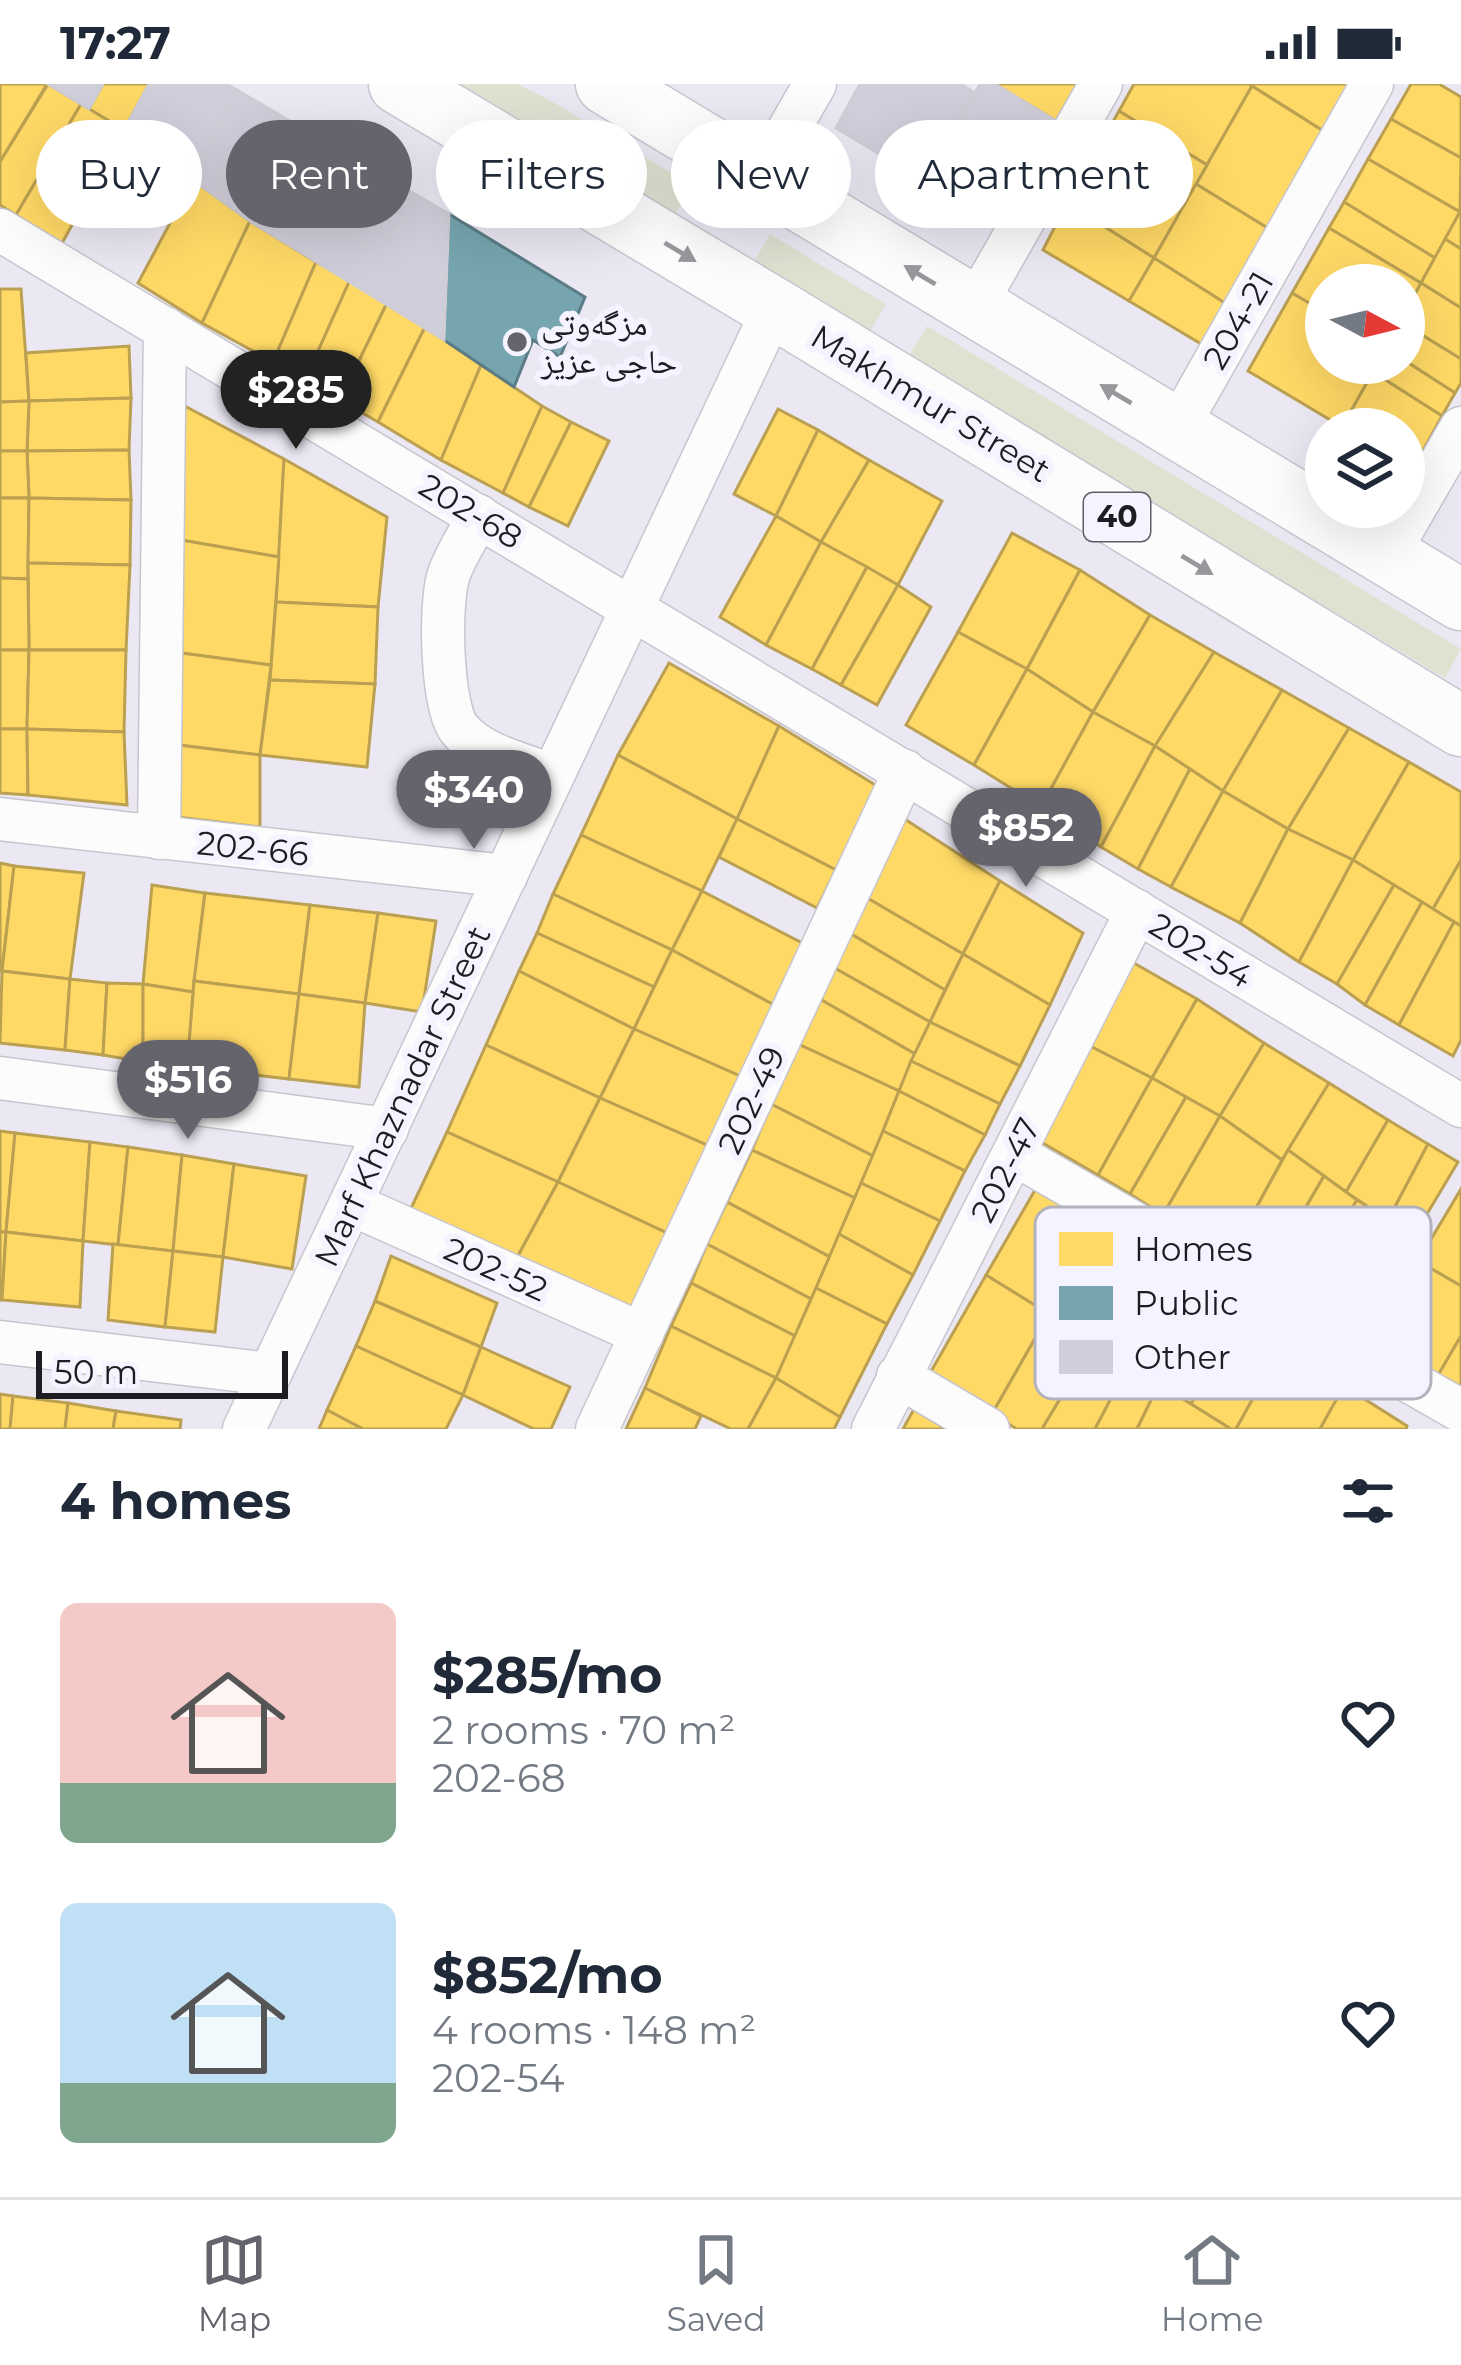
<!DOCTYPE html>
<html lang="en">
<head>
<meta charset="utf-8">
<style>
	:root { --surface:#fff; --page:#f2f2f3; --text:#1f2937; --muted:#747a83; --line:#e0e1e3; --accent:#65636c }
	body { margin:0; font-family:Montserrat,"Noto Naskh Arabic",sans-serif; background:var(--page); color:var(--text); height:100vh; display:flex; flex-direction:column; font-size:45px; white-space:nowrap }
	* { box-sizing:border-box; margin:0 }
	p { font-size:39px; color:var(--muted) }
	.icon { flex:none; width:66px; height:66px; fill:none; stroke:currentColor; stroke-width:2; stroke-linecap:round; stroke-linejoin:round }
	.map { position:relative; height:1345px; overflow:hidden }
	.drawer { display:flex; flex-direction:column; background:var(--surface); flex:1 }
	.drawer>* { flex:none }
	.guide { position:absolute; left:36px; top:36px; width:1389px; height:108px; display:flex; gap:24px }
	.needle { width:78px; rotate:97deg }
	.buttons { position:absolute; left:1305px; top:180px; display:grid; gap:24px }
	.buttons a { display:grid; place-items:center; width:120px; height:120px; border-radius:50%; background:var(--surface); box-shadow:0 12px 48px #0002; font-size:60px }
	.scale { position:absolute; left:36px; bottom:30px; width:252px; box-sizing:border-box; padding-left:12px; border:6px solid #1d1c23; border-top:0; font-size:33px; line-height:42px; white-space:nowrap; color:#1d1c23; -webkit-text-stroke:9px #f5f3ff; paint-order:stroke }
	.price { position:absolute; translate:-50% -102px; padding:0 27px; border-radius:42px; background:var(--accent); color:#fff; font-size:39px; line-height:78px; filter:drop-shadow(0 3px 6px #0008) }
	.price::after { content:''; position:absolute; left:50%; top:72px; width:36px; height:27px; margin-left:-18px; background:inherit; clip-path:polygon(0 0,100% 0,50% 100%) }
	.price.selected { background:#222; color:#fff }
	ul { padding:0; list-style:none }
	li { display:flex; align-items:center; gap:36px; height:300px; padding:0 60px }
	li span { display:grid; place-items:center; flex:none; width:336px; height:240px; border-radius:18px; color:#555 }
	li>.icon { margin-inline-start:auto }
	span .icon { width:144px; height:144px; fill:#fffc; stroke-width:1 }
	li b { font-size:51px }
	h2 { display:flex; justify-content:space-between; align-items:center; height:144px; padding:0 60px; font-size:51px }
	.tag { padding:0 42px; border-radius:54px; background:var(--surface); box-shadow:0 12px 48px #0002; font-size:42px; line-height:108px }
	.tag.selected { background:var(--accent); color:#fff }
	.status { display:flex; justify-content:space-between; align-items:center; height:84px; padding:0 60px; background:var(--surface); direction:ltr }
	.status svg { height:33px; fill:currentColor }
	.menu { display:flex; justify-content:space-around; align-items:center; height:168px; border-top:3px solid var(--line); background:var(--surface); font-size:33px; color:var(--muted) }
	.menu a { display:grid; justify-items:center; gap:6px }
	.menu .selected { color:var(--accent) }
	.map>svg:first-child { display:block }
	.green { fill:#e1e1d2 }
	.homes { fill:#ffd966; stroke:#bba052; stroke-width:3 }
	.public { fill:#76a5af; stroke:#5b7c85; stroke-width:3 }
	.building { fill:#d1cedb; stroke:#cfcdd6; stroke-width:3 }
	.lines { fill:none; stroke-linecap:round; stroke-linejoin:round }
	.minor-casing { stroke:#c7c5ce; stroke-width:45 }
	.highway-casing { stroke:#c7c5ce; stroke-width:63 }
	.minor { stroke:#fcfcfd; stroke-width:42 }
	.highway { stroke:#fcfcfd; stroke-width:60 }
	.oneway { fill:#98979b }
	.poi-dot { fill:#65636c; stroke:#f5f3ff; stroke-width:4.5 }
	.labels { text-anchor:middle; stroke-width:12; stroke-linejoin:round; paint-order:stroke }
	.shield { fill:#f5f3ff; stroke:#5e5c65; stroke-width:3 }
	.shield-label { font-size:30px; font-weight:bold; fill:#1d1c23 }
	.street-label { font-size:33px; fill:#1d1c23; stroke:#f5f3ff }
	.poi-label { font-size:33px; fill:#1d1c23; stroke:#f5f3ff; text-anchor:start }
	.key { fill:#f5f3ff; stroke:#b4b2bd; stroke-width:3 }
	.key-label { font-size:33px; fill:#1d1c23 }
</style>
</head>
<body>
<div class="status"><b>17:27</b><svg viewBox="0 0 49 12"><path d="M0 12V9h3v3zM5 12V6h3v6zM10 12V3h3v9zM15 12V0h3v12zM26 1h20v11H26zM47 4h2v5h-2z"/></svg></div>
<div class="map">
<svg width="1461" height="1345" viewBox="0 0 1461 1345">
	<rect width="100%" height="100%" fill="#ebe8f4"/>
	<!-- green -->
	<g class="green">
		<path d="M461,0h56l29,14 146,87 -17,30z"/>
		<path d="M770,150l116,70 -15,26 -117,-69z"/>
		<path d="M927,242l534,323 -16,29 -537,-321z"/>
	</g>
	<!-- homes -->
	<g class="homes">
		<path d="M0,0h47l-47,78z"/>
		<path d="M48,0l33,20 -65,111 -16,-10v-43z"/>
		<path d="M103,0h46l-25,46 -35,-21z"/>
		<path d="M995,0h95l-24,43z"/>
		<path d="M1134,0h115l3,2 -45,79 -88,-54z"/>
		<path d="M1253,0h95l-12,55 -84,-53z"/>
		<path d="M1411,0h28l22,13v61l-70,-39z"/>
		<path d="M1252,2l84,53 -54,98 -86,-53z"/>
		<path d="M81,20l43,26 -63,115 -45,-30z"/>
		<path d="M1119,27l88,54 -53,93 -87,-55z"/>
		<path d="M1391,35l70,39 -1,54 -92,-53z"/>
		<path d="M1368,75l92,53 -25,46 -91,-56z"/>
		<path d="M193,96l57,41 -48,102 -64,-40z"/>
		<path d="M1196,100l86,53 -43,75 -85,-54z"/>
		<path d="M1344,118l91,56 -14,25 -92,-55z"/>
		<path d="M1067,119l87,55 -25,43 -86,-51z"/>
		<path d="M1461,126v39l-16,-10z"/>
		<path d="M250,137l66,41 -43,100 -71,-39z"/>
		<path d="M1329,144l92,55 -17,32v-30h-78v28l-34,-20z"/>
		<path d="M1445,155l16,10v59l-40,-25z"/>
		<path d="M1154,174l85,54 -26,39 -84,-50z"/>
		<path d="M316,178l34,18 -45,100 -32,-18z"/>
		<path d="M350,196l37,23 -47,97 -35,-20z"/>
		<path d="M1421,199l40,25v51l-57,-35v-9z"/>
		<path d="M0,205h21l8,112 -29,1z"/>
		<path d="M1292,209l34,20v50h52l-36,64 -94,-56z"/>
		<path d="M387,219l38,24 -47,95 -38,-22z"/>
		<path d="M1404,240l57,35v24l-6,10 -51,-33z"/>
		<path d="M425,243l56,38 -40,95 -63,-38z"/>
		<path d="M129,262l2,52 -102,3 -3,-48z"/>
		<path d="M1404,276l51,33 -13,23 -69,-44 5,-9h26z"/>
		<path d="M481,281l61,41 -39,87 -62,-33z"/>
		<path d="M1373,288l69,44 -29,53 -9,-5v-35l-62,-2z"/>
		<path d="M131,314l-2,52 -102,1 2,-50z"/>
		<path d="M29,317l-2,50h-27v-49z"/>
		<path d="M181,320l103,55 -5,98 -98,-17z"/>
		<path d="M542,322l29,16 -42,85 -26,-14z"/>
		<path d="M778,325l40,21 -42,86 -42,-22z"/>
		<path d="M571,338l38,19 -41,85 -39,-19z"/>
		<path d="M818,346l51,30 -48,82 -45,-26z"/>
		<path d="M129,366l2,50 -102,-2 -2,-47z"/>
		<path d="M0,367h27l2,47h-29z"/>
		<path d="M284,375l103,58 -9,90 -102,-5z"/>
		<path d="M869,376l73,41 -44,84 -77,-43z"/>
		<path d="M0,414h29l-1,81 -28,-1z"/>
		<path d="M29,414l102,2 -1,65 -102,-2z"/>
		<path d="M776,432l45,26 -55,103 -46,-28z"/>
		<path d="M1012,449l68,37 -53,99 -69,-37z"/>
		<path d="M181,456l98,17 -8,108 -97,-13z"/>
		<path d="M821,458l46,25 -55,102 -46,-24z"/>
		<path d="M28,479l102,2 -4,85h-97z"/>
		<path d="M867,483l31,18 -57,100 -29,-16z"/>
		<path d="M1080,486l70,45 -57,97 -66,-43z"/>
		<path d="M0,494l28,1 1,71h-29z"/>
		<path d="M898,501l33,22 -54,98 -36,-20z"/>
		<path d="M276,518l102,5 -3,77 -105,-4z"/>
		<path d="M1150,531l64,37 -59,94 -62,-34z"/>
		<path d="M958,548l69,37 -53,96 -68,-40z"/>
		<path d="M0,566h29l-2,79h-27z"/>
		<path d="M29,566h97l-2,82 -97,-3z"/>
		<path d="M174,568l97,13 -11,90 -90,-11z"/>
		<path d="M1214,568l68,38 -59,101 -68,-45z"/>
		<path d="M669,579l110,63 -42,93 -119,-64z"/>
		<path d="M1027,585l66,43 -52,95 -67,-42z"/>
		<path d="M270,596l105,4 -8,83 -107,-12z"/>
		<path d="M1282,606l67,38 -61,101 -65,-38z"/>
		<path d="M1093,628l62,34 -54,101 -60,-40z"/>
		<path d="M779,642l98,60 -41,84 -99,-51z"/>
		<path d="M1349,644l60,34 -56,98 -65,-31z"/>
		<path d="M0,645h27l1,66 -28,-2z"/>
		<path d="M27,645l97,3 3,73 -99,-10z"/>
		<path d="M170,660l90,11v72l-83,-10z"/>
		<path d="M1155,662l35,23 -52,100 -37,-22z"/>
		<path d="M618,671l119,64 -35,72 -121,-56z"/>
		<path d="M1409,678l52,30v68l-28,49 -80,-49z"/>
		<path d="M1190,685l33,22 -52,96 -33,-18z"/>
		<path d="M1223,707l65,38 -48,94 -69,-36z"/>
		<path d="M900,732l100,65 -37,73 -101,-59z"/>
		<path d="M737,735l99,51 -19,38 -98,-51z"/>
		<path d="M1288,745l65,31 -54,102 -59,-39z"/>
		<path d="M581,751l121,56 -30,59 -119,-56z"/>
		<path d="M1353,776l41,25 -57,99 -38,-22z"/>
		<path d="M1461,776v66l-28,-17z"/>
		<path d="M0,779l14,3 -12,105 -2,-1z"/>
		<path d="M14,782l70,7 -14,106 -68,-8z"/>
		<path d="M1000,797l83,52 -33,72 -87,-51z"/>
		<path d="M152,801l53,8 -12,99 -50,-8z"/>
		<path d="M1394,801l28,17 -57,103 -28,-21z"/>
		<path d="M702,807l102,53 -28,62 -104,-56z"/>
		<path d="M205,809l105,12 -11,89 -105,-13z"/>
		<path d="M553,810l119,56 -18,37 -117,-54z"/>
		<path d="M862,811l101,59 -18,36 -99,-59z"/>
		<path d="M1422,818l32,20 -55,103 -34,-20z"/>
		<path d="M310,821l68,8 -13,90 -66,-9z"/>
		<path d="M378,829l58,8 -14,91 -57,-9z"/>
		<path d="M1454,838l7,4v114l-8,16 -54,-31z"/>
		<path d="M846,847l99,59 -15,32 -99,-56z"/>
		<path d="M537,849l117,54 -20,42 -115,-58z"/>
		<path d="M672,866l104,56 -36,70 -106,-47z"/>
		<path d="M963,870l87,51 -30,61 -90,-44z"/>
		<path d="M1132,878l65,37 -45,79 -62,-32z"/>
		<path d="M831,882l99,56 -15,32 -97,-56z"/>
		<path d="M2,887l68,8 -5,71 -65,-7z"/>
		<path d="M519,887l115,58 -34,69 -114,-53z"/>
		<path d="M70,895l37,4 -4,72 -38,-5z"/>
		<path d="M194,897l105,13 -10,85 -102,-12z"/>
		<path d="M107,899l36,1v78l-40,-7z"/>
		<path d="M143,900l50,8 -6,75 -44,-5z"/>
		<path d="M299,910l66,9 -6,84 -70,-8z"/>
		<path d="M818,914l97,56 -16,37 -101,-47z"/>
		<path d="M1197,915l67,44 -44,73 -68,-38z"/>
		<path d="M930,938l90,44 -20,38 -89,-43z"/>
		<path d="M634,945l106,47 -31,70 -109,-48z"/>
		<path d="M1264,959l65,40 -47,77 -62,-44z"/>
		<path d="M798,960l101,47 -26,65 -102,-52z"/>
		<path d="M486,961l114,53 -42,84 -111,-50z"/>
		<path d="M1090,962l62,32 -54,97 -57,-33z"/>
		<path d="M911,977l89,43 -15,31 -86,-44z"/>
		<path d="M1152,994l34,19 -56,97 -32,-19z"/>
		<path d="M1329,999l59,37 -42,72 -58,-42z"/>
		<path d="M899,1007l86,44 -20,36 -82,-40z"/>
		<path d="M1186,1013l34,19 -57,99 -33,-21z"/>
		<path d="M600,1014l109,48 -42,87 -109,-51z"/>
		<path d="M771,1020l102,52 -18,42 -103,-48z"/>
		<path d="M1220,1032l62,44 -52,96 -67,-41z"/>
		<path d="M1388,1036l40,24 -40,76 -42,-28z"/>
		<path d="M0,1047l15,2 -9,99h-6z"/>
		<path d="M883,1047l82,40 -25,50 -79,-38z"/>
		<path d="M447,1048l111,50 -45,83 -108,-44z"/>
		<path d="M15,1049l75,9 -7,99 -77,-9z"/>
		<path d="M90,1058l38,5 -10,98 -35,-4z"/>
		<path d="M1428,1060l30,18 -43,72 -27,-14z"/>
		<path d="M128,1063l54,8 -9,96 -55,-6z"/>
		<path d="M752,1066l103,48 -25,59 -103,-55z"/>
		<path d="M1288,1066l36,26 -58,100 -36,-20z"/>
		<path d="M182,1071l52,9 -11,93 -50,-6z"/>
		<path d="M234,1080l72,12 -14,93 -69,-12z"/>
		<path d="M1324,1092l33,24 -59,93 -32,-17z"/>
		<path d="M558,1098l109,51 -39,85 -115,-53z"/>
		<path d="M861,1099l79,38 -27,54 -74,-41z"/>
		<path d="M1461,1105v97l-43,-25z"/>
		<path d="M1035,1106l66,38 -52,86 -63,-39z"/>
		<path d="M1357,1116l31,20 -55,92 -35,-19z"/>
		<path d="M727,1118l103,55 -19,42 -104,-55z"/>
		<path d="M0,1148h6l-4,68h-2z"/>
		<path d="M6,1148l77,9 -3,66 -78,-7z"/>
		<path d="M839,1150l74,41 -26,49 -71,-36z"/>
		<path d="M113,1160l60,7 -8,76 -57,-7z"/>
		<path d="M707,1160l104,55 -16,37 -104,-53z"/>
		<path d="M173,1167l50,6 -8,75 -50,-5z"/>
		<path d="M391,1172l106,47 -16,44 -106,-46z"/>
		<path d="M1418,1177l43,25v50l-24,41 -64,-39z"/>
		<path d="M986,1191l63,39 -57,100 -63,-39z"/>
		<path d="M691,1199l104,53 -19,42 -105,-52z"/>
		<path d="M816,1204l71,36 -47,93 -64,-39z"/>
		<path d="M1205,1213l34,24 -48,83 -32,-20z"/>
		<path d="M375,1217l106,46 -18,48 -107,-49z"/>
		<path d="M1049,1230l44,30 -51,85h-25l-25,-15z"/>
		<path d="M1239,1237l42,27 -45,81h-5l-40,-25z"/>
		<path d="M671,1242l105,52 -28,51h-17l-86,-41z"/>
		<path d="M1461,1252v55l-24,-14z"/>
		<path d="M1093,1260l35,22 -33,63h-53z"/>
		<path d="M356,1262l107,49 -17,34h-83l-36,-19z"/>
		<path d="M481,1263l89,40 -19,42h-17l-71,-34z"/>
		<path d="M1281,1264l63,38 -24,43h-84z"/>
		<path d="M1128,1282l31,18 -22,45h-42z"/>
		<path d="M776,1294l64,39 -6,12h-86z"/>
		<path d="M1159,1300l72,45h-94z"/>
		<path d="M1344,1302l63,40 -1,3h-86z"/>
		<path d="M645,1304l56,28 -6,13h-69z"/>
		<path d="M0,1310l13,2 -3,33h-10z"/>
		<path d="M13,1312l55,7 -3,26h-55z"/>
		<path d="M68,1319l48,8 -3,18h-48z"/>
		<path d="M914,1325l32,20h-43z"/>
		<path d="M327,1326l36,19h-44z"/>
		<path d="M116,1327l65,9 -1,9h-67z"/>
	</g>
	<!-- public -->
	<path class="public" d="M449,130l136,83 -25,60 -27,-17 -19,47 -70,-47z"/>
	<!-- building -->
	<g class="building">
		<path d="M48,0h55l-14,25z"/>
		<path d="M149,0h77l11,6 -44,90 -69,-50z"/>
		<path d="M860,0h101l14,9 -50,88 -89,-53z"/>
		<path d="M980,0h15l71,43 -59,102 -82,-48z"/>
		<path d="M237,6l212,124 -5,126 -194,-119 -57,-41z"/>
	</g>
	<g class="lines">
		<!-- minor casing -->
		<g class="minor-casing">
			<g id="minor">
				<path d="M761,94l54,-94"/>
				<path d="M0,146l1461,876"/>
				<path d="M974,223l127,-223"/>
				<path d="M1176,346l196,-346"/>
				<path d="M479,432c-10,19 -23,38 -30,58 -10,27 -8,135 11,156 21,25 62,34 91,45"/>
				<path d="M1387,472l74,-128"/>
				<path d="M0,735l506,57"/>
				<path d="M159,754l6,-510"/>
				<path d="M0,994l387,51"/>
				<path d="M1014,1070l447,257"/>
				<path d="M351,1120l291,130"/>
				<path d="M0,1258l270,32"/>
				<path d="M898,1292l90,53"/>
				<path d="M244,1345l530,-1121"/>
				<path d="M597,1345l308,-658"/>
				<path d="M873,1345l264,-518"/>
			</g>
		</g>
		<!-- highway casing -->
		<g class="highway-casing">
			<g id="highway">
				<path d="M399,0l375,224 687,418"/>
				<path d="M606,0l855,516"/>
			</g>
		</g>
		<!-- minor -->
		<use href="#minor" class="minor"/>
		<!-- highway -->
		<use href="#highway" class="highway"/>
	</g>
	<!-- one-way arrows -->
	<defs><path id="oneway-solid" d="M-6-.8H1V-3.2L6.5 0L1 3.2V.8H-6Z" transform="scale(3)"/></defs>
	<g class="oneway">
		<use href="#oneway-solid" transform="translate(680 168) rotate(31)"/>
		<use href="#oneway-solid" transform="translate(920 191) rotate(-149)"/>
		<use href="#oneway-solid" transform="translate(1116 310) rotate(-149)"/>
		<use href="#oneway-solid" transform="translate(1197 481) rotate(31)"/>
	</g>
	<!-- markers -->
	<circle class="poi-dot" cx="517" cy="258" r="12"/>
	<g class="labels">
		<!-- shield labels -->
		<rect class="shield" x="1084" y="409" width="66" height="48" rx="9"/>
		<g class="shield-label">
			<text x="1117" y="443">40</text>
		</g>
		<!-- street labels -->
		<g class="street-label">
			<text transform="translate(1238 236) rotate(-60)" y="12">204-21</text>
			<text transform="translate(931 319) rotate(31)" y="12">Makhmur Street</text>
			<text transform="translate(471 427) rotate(31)" y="12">202-68</text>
			<text transform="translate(253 764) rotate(6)" y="12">202-66</text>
			<text transform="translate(1201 866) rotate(31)" y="12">202-54</text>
			<text transform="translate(402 1012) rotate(-65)" y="12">Marf Khaznadar Street</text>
			<text transform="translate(751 1016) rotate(-65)" y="12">202-49</text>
			<text transform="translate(1005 1086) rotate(-63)" y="12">202-47</text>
			<text transform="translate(496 1185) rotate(24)" y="12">202-52</text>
		</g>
		<!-- poi labels -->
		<g class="poi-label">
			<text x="541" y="251">مزگەوتی<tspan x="541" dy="38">حاجی عزیز</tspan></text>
		</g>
	</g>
	<!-- legend -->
	<rect x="1035" y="1123" width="396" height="192" rx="18" class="key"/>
	<rect x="1059" y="1148" width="54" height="34" fill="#ffd966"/>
	<rect x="1059" y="1202" width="54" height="34" fill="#76a5af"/>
	<rect x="1059" y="1256" width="54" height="34" fill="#d1cedb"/>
	<g class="key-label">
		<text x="1134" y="1177">Homes</text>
		<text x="1134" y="1231">Public</text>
		<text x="1134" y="1285">Other</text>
	</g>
</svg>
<div class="buttons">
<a><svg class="needle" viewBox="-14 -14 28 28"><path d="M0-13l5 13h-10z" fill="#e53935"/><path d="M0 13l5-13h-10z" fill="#747a83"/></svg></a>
<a><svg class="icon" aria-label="layers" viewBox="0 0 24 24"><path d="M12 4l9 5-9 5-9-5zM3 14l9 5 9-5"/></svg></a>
</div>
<div class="scale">50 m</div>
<b class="price selected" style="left:296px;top:368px">$285</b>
<b class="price" style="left:474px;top:768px">$340</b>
<b class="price" style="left:1026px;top:806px">$852</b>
<b class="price" style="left:188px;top:1058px">$516</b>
<div class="guide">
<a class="tag">Buy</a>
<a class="tag selected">Rent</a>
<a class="tag">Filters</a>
<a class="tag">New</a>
<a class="tag">Apartment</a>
</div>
</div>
<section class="drawer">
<h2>4 homes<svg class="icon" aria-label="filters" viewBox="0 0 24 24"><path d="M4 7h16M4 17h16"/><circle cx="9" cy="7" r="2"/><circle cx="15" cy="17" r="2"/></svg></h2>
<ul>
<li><span style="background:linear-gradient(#f6c9c9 75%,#7fa58c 0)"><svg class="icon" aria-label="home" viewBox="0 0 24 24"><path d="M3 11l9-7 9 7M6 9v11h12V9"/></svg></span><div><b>$285/mo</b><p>2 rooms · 70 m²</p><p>202-68</p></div><svg class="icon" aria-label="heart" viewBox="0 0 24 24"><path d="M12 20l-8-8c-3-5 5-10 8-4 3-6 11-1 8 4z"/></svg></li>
<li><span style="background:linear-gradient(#bfe0f5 75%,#7fa58c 0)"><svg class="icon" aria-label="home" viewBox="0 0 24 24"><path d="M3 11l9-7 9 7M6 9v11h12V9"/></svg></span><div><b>$852/mo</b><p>4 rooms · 148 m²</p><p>202-54</p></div><svg class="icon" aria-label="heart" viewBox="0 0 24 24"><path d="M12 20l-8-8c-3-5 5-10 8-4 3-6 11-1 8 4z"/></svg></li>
</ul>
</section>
<nav class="menu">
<a class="selected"><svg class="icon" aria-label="map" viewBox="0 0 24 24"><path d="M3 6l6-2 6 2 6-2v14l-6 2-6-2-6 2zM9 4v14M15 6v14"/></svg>Map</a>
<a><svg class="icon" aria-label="saved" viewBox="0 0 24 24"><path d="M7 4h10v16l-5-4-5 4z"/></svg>Saved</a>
<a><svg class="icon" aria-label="home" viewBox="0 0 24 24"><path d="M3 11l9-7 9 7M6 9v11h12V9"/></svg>Home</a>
</nav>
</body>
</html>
